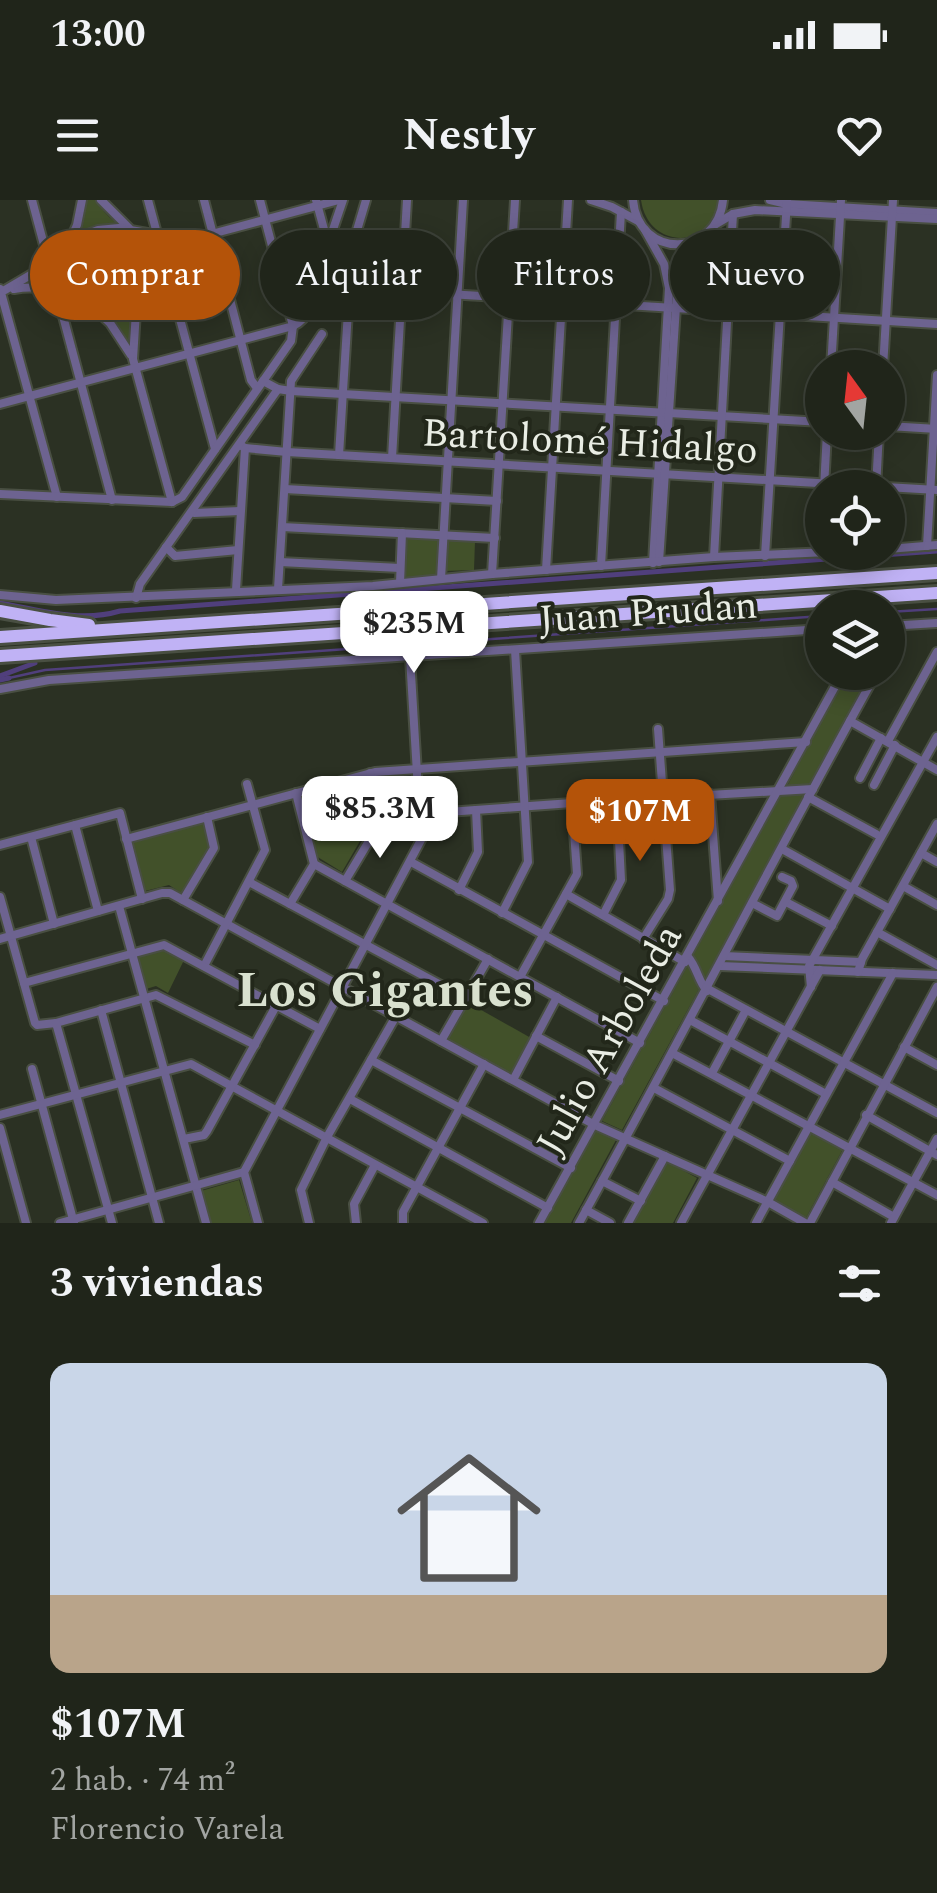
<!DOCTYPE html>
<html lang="es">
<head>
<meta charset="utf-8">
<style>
	:root { --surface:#20251a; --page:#282d23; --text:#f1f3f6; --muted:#a2a5a2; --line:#3d4239; --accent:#b45309 }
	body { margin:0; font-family:Spectral,serif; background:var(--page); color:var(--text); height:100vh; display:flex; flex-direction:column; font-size:38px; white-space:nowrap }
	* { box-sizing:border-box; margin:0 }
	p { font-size:32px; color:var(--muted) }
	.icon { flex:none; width:55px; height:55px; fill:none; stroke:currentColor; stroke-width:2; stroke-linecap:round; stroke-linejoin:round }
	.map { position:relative; height:1023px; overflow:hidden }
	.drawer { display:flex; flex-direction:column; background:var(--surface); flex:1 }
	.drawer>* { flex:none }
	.guide { position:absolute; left:30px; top:30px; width:878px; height:90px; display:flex; gap:20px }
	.needle { width:65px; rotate:345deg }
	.controls { position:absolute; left:805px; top:150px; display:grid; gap:20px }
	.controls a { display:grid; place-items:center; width:100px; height:100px; border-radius:50%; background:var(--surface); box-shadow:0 5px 25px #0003,0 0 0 2px var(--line); font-size:50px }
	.price { position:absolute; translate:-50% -85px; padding:0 22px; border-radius:20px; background:#fff; color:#222; font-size:32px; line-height:65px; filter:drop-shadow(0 2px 5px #0008) }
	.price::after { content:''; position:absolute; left:50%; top:60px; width:30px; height:22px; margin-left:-15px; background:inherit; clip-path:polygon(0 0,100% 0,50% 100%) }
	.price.current { background:var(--accent); color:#fff }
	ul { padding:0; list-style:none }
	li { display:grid; align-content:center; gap:20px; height:530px; padding:0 50px }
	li+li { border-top:2px solid var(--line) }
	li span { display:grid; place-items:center; height:310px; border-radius:20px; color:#555 }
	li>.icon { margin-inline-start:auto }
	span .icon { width:180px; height:180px; fill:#fffc; stroke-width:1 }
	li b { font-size:42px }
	h2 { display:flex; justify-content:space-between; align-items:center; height:120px; padding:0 50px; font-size:42px }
	.tag { padding:0 35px; border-radius:45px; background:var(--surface); box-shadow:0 5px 25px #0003,0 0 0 2px var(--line); font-size:35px; line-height:90px }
	.tag.current { background:var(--accent); color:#fff }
	.status { display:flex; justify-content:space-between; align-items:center; height:70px; padding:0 50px; background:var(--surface); direction:ltr }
	.status svg { height:28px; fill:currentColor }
	header { display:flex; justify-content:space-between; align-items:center; height:130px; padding:0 50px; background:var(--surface); font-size:45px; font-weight:700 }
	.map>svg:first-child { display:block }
	.green { fill:#42512a }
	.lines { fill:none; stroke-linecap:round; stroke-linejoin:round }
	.stream { stroke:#503f7c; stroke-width:2.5 }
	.canal { stroke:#503f7c; stroke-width:5 }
	.minor-casing { stroke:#494f42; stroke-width:12 }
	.highway-casing { stroke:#494f42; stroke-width:18 }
	.minor { stroke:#6d6390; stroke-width:8 }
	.highway { stroke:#c0b2f5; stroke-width:12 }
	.labels { text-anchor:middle; stroke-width:8; stroke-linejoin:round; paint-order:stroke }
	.street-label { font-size:40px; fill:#e9ede4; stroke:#22271a }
	.district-label { font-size:50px; font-weight:bold; fill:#d9e1cf; stroke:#22271a }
</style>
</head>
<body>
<div class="status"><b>13:00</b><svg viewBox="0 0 49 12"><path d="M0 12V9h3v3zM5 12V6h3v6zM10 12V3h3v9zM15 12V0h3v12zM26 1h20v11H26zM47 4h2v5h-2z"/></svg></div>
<header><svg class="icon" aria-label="menu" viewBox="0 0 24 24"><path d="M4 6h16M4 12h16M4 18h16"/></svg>Nestly<svg class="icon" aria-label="heart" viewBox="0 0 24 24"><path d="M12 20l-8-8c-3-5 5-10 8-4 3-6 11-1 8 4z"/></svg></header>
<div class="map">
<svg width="937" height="1023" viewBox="0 0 937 1023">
	<rect width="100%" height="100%" fill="#2b3123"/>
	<!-- green -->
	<g class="green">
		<path d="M85,0h11c21,37 56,34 95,39 -48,31 -61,48 -62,106 -17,-28 -41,-59 -77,-62 -10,0 -22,2 -32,2 43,-26 62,-31 65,-85z"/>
		<path d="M641,0h78c-5,50 -71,51 -78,0z"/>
		<path d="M406,337l33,2 -1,35 -35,5z"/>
		<path d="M447,339l28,2 -1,29 -29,1z"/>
		<path d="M847,473h26l-62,113h-24z"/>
		<path d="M783,592h24l-185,338 -20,-9z"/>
		<path d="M204,623l5,23 -28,47 -12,-8 -24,6 -13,-48z"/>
		<path d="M367,625v4l-25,43 -26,-16 -6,-18z"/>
		<path d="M164,750l20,10 -16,33 -12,-7 -10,3 -8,-32z"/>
		<path d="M467,802l64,36 -20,36 -64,-35z"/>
		<path d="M596,931l20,9 -45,83h-27z"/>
		<path d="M809,931l34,18 -37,69 -34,-18z"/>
		<path d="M666,961l31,17 -24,45h-41z"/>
		<path d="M239,980l13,43h-41l-10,-32z"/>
	</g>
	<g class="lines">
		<!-- stream -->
		<g class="stream">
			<path d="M888,412l49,-3"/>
			<path d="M9,478l36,-8 777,-54"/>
		</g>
		<!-- canal -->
		<g class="canal">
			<path d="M0,403c39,7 80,20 120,8l817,-60"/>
			<path d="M0,476l35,-13"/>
			<path d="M0,480l9,-2"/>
		</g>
		<!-- minor casing -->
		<g class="minor-casing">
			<g id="minor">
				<path d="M32,0l80,300"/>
				<path d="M101,0l28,28"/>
				<path d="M148,0l67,249"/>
				<path d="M204,0l47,180 6,8"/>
				<path d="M316,0l12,44"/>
				<path d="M591,0l21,7 26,14"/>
				<path d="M633,0c5,59 84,59 90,0"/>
				<path d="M770,0l17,4 150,9"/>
				<path d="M716,24l17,-10 22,-4 182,9"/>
				<path d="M645,30l19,34 5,24 -16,275"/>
				<path d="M69,43l8,-18 5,-25"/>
				<path d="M144,81l-8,30 -3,48 39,143"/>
				<path d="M349,88l588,36"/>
				<path d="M0,89l57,208"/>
				<path d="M14,89c35,-6 48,8 78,9 34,2 45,-12 68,-33 11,-10 26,-18 39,-26"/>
				<path d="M5,90l44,-26 18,-17 18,-12 13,-5 21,-2 51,9 34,-1 135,-36"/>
				<path d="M82,97l28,26 21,32"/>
				<path d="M831,168l10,-168"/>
				<path d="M883,168l10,-168"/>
				<path d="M263,181l15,8 13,2 531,31"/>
				<path d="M0,204l293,-78 -33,-126"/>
				<path d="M888,226l49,3"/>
				<path d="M240,245l5,3 42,4 650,38"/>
				<path d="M339,255l13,-208 14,-47"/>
				<path d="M392,258l15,-258"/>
				<path d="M824,288l3,-56"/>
				<path d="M876,288l3,-56"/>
				<path d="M285,289l212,12"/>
				<path d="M0,294l172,8"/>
				<path d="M172,302l10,-5 109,-156 2,-15c23,-10 23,-44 29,-64 7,-21 14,-41 21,-62"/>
				<path d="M192,312l2,1 46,-2"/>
				<path d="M282,327l213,11"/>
				<path d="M927,346l10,-171"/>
				<path d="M166,347l9,9 63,-6"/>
				<path d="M888,349l49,-4"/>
				<path d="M820,353l2,-45"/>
				<path d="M765,356l22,-356"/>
				<path d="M714,357l19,-343"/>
				<path d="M280,362l120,6"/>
				<path d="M659,362l19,-285 8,-16 20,-26"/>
				<path d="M601,366l20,-354"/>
				<path d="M546,370l22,-370"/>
				<path d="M492,374l23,-374"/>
				<path d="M441,379l22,-379"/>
				<path d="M400,383l2,-50"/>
				<path d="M278,389l13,-208 31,-47"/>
				<path d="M236,390l9,-142"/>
				<path d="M0,395l56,5 317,-14 119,-12 222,-17 114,-5"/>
				<path d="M136,398l4,-14 138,-195"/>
				<path d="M888,426l49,-3"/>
				<path d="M888,454l13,-29"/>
				<path d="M0,489l49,-9 773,-51"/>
				<path d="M850,521l87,49"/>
				<path d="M888,541l49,-89"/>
				<path d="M860,578l21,-40"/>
				<path d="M874,585l21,-40"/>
				<path d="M710,594l8,107"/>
				<path d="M808,597l68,37"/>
				<path d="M420,614l152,-11 241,-14"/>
				<path d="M75,625l23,86"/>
				<path d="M307,635l68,-17"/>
				<path d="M31,637l23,87"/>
				<path d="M126,639l249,-67 431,-30"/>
				<path d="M0,645l120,-32 22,86"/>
				<path d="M782,649l108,60"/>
				<path d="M921,653l16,9"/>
				<path d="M411,662l253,139"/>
				<path d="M314,664l326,179"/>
				<path d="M345,681l30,-50 -5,-58"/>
				<path d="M249,682l216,116"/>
				<path d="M903,686l34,19"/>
				<path d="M459,690l19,-38 -2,-42"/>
				<path d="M566,694l119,68"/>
				<path d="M0,697l35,126 2,2 19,-2 100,-28 99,50"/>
				<path d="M183,700l31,-52 -7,-31"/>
				<path d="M786,702l46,24"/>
				<path d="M752,703l25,13 16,-30 -2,-5 -9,-4"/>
				<path d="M290,704l24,-40 -18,-71"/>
				<path d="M119,706l87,317"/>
				<path d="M502,713l26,-51 -13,-212"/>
				<path d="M603,715l18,-35 -4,-80"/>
				<path d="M877,732l60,33"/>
				<path d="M0,739l162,-46h8l425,232 173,77 37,21"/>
				<path d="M643,739l25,-40 2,-9 -12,-161"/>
				<path d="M724,756l137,6"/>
				<path d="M688,757c9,10 10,24 19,34"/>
				<path d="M204,766l61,-116 -18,-66"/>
				<path d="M720,766l217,9"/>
				<path d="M858,772l4,-13 75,-135"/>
				<path d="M520,777l57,-103 -5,-71"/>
				<path d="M24,783l140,-38 156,84"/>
				<path d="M811,787l-2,-21 128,-229"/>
				<path d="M708,789l229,124"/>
				<path d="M101,810l58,213"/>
				<path d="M690,820l136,74"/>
				<path d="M56,823l56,200"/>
				<path d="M536,836l83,45"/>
				<path d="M441,841l47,-82"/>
				<path d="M904,847l33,18"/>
				<path d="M672,853l265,142"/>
				<path d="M371,860l200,108"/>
				<path d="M32,869l42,154"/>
				<path d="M712,873l34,-63"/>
				<path d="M513,880l44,-83"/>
				<path d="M654,888l136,73"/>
				<path d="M350,899l198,109"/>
				<path d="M0,915l191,-51 292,159"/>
				<path d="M866,915l71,40"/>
				<path d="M0,928l26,95"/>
				<path d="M184,939l20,-4 3,-4 69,-125"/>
				<path d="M602,981l39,20"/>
				<path d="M832,982l62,35"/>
				<path d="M586,1010l24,13"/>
				<path d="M60,1023l184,-51"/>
				<path d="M258,1023l-14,-51 177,-332 -11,-183"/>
				<path d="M309,1023l-8,-33 26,-53 69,-121"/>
				<path d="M356,1023l-2,-19 21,-39"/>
				<path d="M403,1023v-11l81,-148"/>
				<path d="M539,1023l304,-551"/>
				<path d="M579,1023c101,-182 196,-368 298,-551"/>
				<path d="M628,1023l37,-67"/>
				<path d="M681,1023l139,-253"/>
				<path d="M756,1023l137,-250"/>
				<path d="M810,1023l127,-236"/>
				<path d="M891,1023l46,-84"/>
			</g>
		</g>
		<!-- highway casing -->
		<g class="highway-casing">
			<g id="highway">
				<path d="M0,411l50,9 39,5"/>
				<path d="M0,437l937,-64"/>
				<path d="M0,456l937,-63"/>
			</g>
		</g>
		<!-- minor -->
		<use href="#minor" class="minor"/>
		<!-- highway -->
		<use href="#highway" class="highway"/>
	</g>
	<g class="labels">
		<!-- street labels -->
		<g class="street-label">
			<text transform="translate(590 240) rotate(3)" y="14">Bartolomé Hidalgo</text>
			<text transform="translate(648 411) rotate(-4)" y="14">Juan Prudan</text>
			<text transform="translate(608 839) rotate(-61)" y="14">Julio Arboleda</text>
		</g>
		<!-- district labels -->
		<g class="district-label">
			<text x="385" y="806">Los Gigantes</text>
		</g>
	</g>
</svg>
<div class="controls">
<a><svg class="needle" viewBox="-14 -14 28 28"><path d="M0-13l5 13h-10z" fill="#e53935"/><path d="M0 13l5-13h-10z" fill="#a2a5a2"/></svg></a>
<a><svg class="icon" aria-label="locate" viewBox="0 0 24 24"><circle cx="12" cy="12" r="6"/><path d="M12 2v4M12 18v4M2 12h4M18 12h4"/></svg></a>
<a><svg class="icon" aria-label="layers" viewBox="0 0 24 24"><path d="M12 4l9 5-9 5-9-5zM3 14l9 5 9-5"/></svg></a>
</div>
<b class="price" style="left:414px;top:476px">$235M</b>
<b class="price" style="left:380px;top:661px">$85.3M</b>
<b class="price current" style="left:640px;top:664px">$107M</b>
<div class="guide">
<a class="tag current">Comprar</a>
<a class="tag">Alquilar</a>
<a class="tag">Filtros</a>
<a class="tag">Nuevo</a>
</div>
</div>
<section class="drawer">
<h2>3 viviendas<svg class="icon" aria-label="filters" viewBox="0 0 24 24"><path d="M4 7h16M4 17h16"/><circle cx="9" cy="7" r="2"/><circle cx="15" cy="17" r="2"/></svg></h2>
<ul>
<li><span style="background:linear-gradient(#c9d6e8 75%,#b9a48a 0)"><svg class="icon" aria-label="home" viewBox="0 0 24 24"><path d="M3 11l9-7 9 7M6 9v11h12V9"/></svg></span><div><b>$107M</b><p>2 hab. · 74 m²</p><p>Florencio Varela</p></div></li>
</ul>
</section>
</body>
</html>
